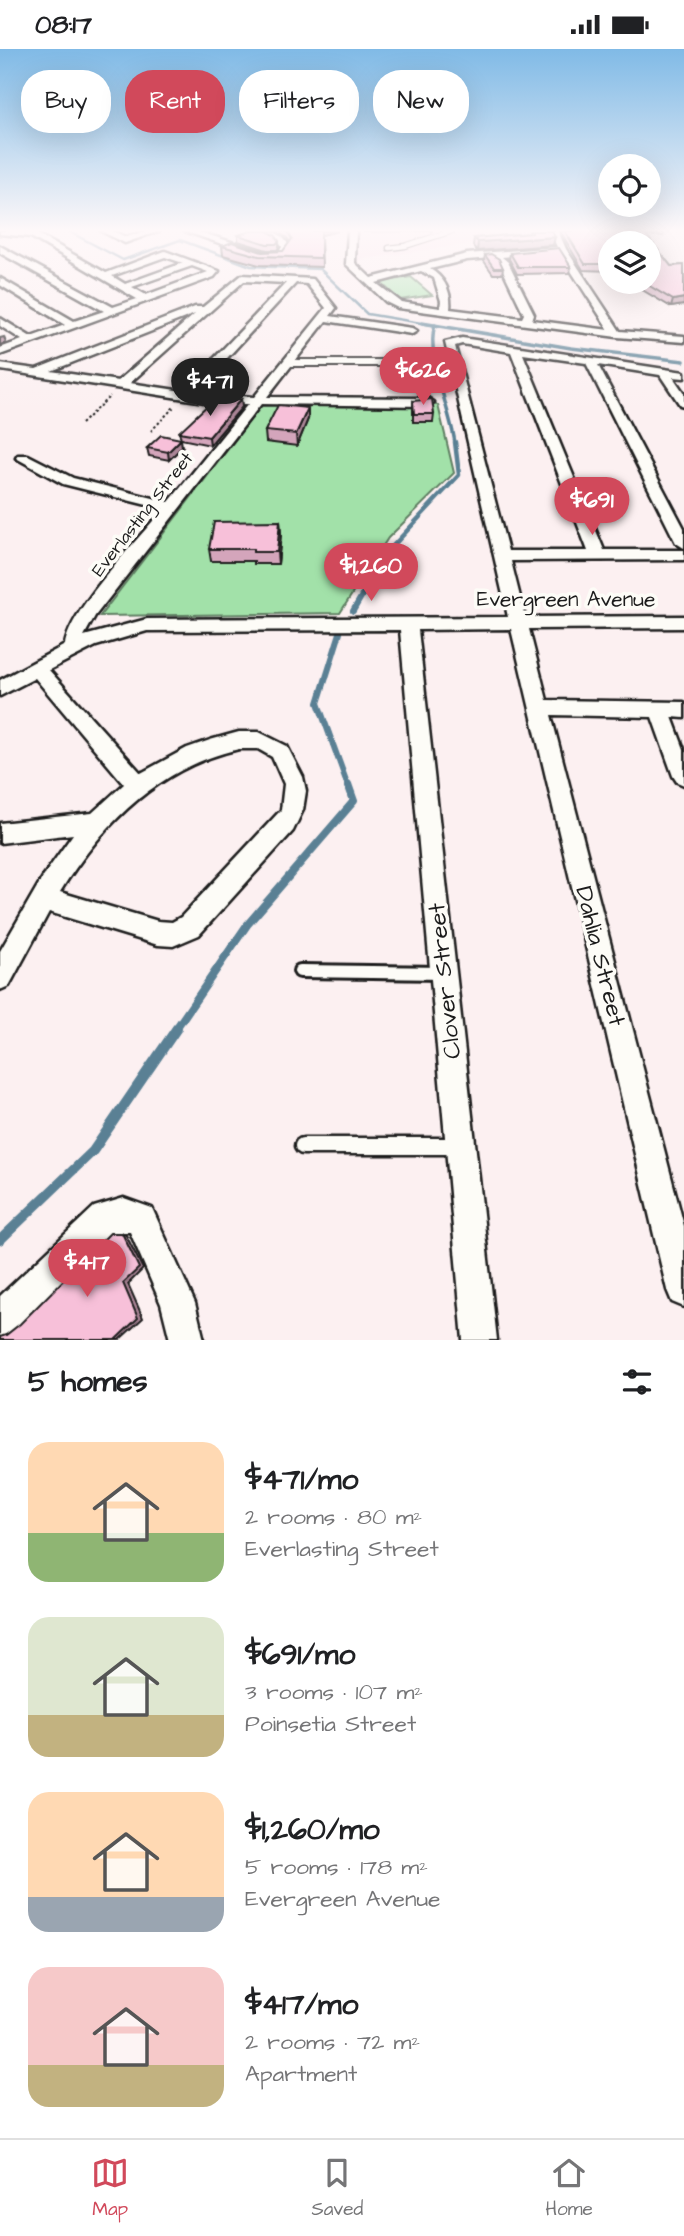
<!DOCTYPE html>
<html lang="en">
<head>
<meta charset="utf-8">
<style>
	:root { --surface:#fff; --page:#f2f2f2; --text:#202124; --muted:#757577; --line:#e0e0e0; --accent:#d1495b }
	body { margin:0; font-family:"Architects Daughter",sans-serif; background:var(--page); color:var(--text); height:100vh; display:flex; flex-direction:column; font-size:26px; white-space:nowrap }
	* { box-sizing:border-box; margin:0 }
	p { font-size:23px; color:var(--muted) }
	.icon { flex:none; width:38px; height:38px; fill:none; stroke:currentColor; stroke-width:2; stroke-linecap:round; stroke-linejoin:round }
	.map { position:relative; height:1291px; overflow:hidden }
	.side { display:flex; flex-direction:column; background:var(--surface); flex:1 }
	.side>* { flex:none }
	.hud { position:absolute; left:21px; top:21px; width:642px; height:63px; display:flex; gap:14px }
	.tools { position:absolute; left:598px; top:105px; display:grid; gap:14px }
	.tools a { display:grid; place-items:center; width:63px; height:63px; border-radius:50%; background:var(--surface); box-shadow:0 7px 28px #0002; font-size:35px }
	.price { position:absolute; translate:-50% -60px; padding:0 16px; border-radius:24px; background:var(--accent); color:#fff; font-size:23px; line-height:46px; filter:drop-shadow(0 2px 4px #0008) }
	.price::after { content:''; position:absolute; left:50%; top:42px; width:21px; height:16px; margin-left:-10px; background:inherit; clip-path:polygon(0 0,100% 0,50% 100%) }
	.price.active { background:#222; color:#fff }
	ul { padding:0; list-style:none }
	li { display:flex; align-items:center; gap:21px; height:175px; padding:0 28px }
	li span { display:grid; place-items:center; flex:none; width:196px; height:140px; border-radius:21px; color:#555 }
	li>.icon { margin-inline-start:auto }
	span .icon { width:84px; height:84px; fill:#fffc; stroke-width:1 }
	li b { font-size:30px }
	h2 { display:flex; justify-content:space-between; align-items:center; height:84px; padding:0 28px; font-size:30px }
	.chip { padding:0 24px; border-radius:28px; background:var(--surface); box-shadow:0 7px 28px #0002; font-size:24px; line-height:63px }
	.chip.active { background:var(--accent); color:#fff }
	.status { display:flex; justify-content:space-between; align-items:center; height:49px; padding:0 35px; background:var(--surface); direction:ltr }
	.status svg { height:19px; fill:currentColor }
	.menu { display:flex; justify-content:space-around; align-items:center; height:98px; border-top:2px solid var(--line); background:var(--surface); font-size:19px; color:var(--muted) }
	.menu a { display:grid; justify-items:center; gap:4px }
	.menu .active { color:var(--accent) }
	.map>svg:first-child { display:block }
	.built { fill:#fae2ea }
	.green { fill:#a2e1a9; stroke:#5f7e62; stroke-width:2 }
	.lines { fill:none; stroke-linecap:round; stroke-linejoin:round }
	.stream-far5 { stroke:#5a8094; stroke-width:2.5 }
	.stream-far4 { stroke:#5a8094; stroke-width:3.5 }
	.stream-far3 { stroke:#5a8094; stroke-width:4.5 }
	.stream-far2 { stroke:#5a8094; stroke-width:6 }
	.stream-far1 { stroke:#5a8094; stroke-width:8 }
	.stream { stroke:#5a8094; stroke-width:10 }
	.lane-far3-casing { stroke:#1c1c1c; stroke-width:7 }
	.lane-far2-casing { stroke:#1c1c1c; stroke-width:10 }
	.lane-far1-casing { stroke:#1c1c1c; stroke-width:18 }
	.lane-casing { stroke:#1c1c1c; stroke-width:21 }
	.street-casing { stroke:#1c1c1c; stroke-width:5 }
	.path { stroke:#1c1c1c; stroke-width:2; stroke-dasharray:2.5 2.5; stroke-linecap:butt }
	.lane-far3 { stroke:#fdfcf7; stroke-width:4.5 }
	.lane-far2 { stroke:#fdfcf7; stroke-width:6 }
	.lane-far1 { stroke:#fdfcf7; stroke-width:12 }
	.lane { stroke:#fdfcf7; stroke-width:16 }
	.street { fill:#fdfcf7; fill-rule:evenodd }
	.wall { fill:#d4a5bb; stroke:#1c1c1c; stroke-width:2 }
	.shaded-wall { fill:#ad8698; stroke:#1c1c1c; stroke-width:2 }
	.building { fill:#f7c0d9; stroke:#1c1c1c; stroke-width:2 }
	.labels { text-anchor:middle; stroke-width:7; stroke-linejoin:round; paint-order:stroke }
	.far-street-label { font-size:18px; fill:#1c1c1c; stroke:#fdfcf7 }
	.street-label { font-size:21px; fill:#1c1c1c; stroke:#fdfcf7 }
	.near-street-label { font-size:24px; fill:#1c1c1c; stroke:#fdfcf7 }
</style>
</head>
<body>
<div class="status"><b>08:17</b><svg viewBox="0 0 49 12"><path d="M0 12V9h3v3zM5 12V6h3v6zM10 12V3h3v9zM15 12V0h3v12zM26 1h20v11H26zM47 4h2v5h-2z"/></svg></div>
<div class="map">
<svg width="684" height="1291" viewBox="0 0 684 1291">
	<rect width="100%" height="100%" fill="#fcf0f1"/>
	<filter id="ink" filterUnits="userSpaceOnUse"><feTurbulence type="fractalNoise" baseFrequency=".0143" numOctaves="2"/><feDisplacementMap in="SourceGraphic" scale="14" xChannelSelector="R" yChannelSelector="G"/><feConvolveMatrix kernelMatrix="1 2 1 2 8 2 1 2 1" color-interpolation-filters="sRGB"/></filter>
	<g filter="url(#ink)">
		<!-- built -->
		<path class="built" d="M357,182h165l2,9 -68,6 -99,14 2,-12z"/>
		<!-- green -->
		<g class="green">
			<path d="M411,228l21,18 -32,5 -20,-18z"/>
			<path d="M262,356h176l16,68 -66,65 -48,75 -240,3z"/>
		</g>
		<g class="lines">
			<!-- stream-far5 -->
			<path class="stream-far5" d="M68,182l55,29 57,-20 71,26 69,3 47,45 66,11"/>
			<!-- stream-far4 -->
			<g class="stream-far4">
				<path d="M422,274l149,25 113,13"/>
				<path d="M435,276c-10,29 16,87 20,118"/>
			</g>
			<!-- stream-far3 -->
			<path class="stream-far3" d="M363,545l27,-45 69,-74 -4,-33"/>
			<!-- stream-far2 -->
			<g class="stream-far2">
				<path d="M353,562l11,-19"/>
				<path d="M340,584l-22,70 30,83"/>
			</g>
			<!-- stream-far1 -->
			<path class="stream-far1" d="M175,981l72,-105 107,-124 -6,-17"/>
			<!-- stream -->
			<path class="stream" d="M0,1191l93,-89 84,-123"/>
			<!-- lane-far3 casing -->
			<g class="lane-far3-casing">
				<path id="lane-far3" d="M389,199l16,-2 47,-15"/>
			</g>
			<!-- lane-far2 casing -->
			<g class="lane-far2-casing">
				<path id="lane-far2" d="M287,314h137"/>
			</g>
			<!-- lane-far1 casing -->
			<g class="lane-far1-casing">
				<path id="lane-far1" d="M300,922l143,2"/>
			</g>
			<!-- lane casing -->
			<g class="lane-casing">
				<path id="lane" d="M303,1097h154"/>
			</g>
			<!-- street casing -->
			<g class="street-casing">
				<g id="street">
					<path d="M0,182h32l74,42 59,-22 54,20 -5,6 -214,78v-7l22,-8 -22,-14v-8l31,19 34,-12 -65,-40v-7l74,43 30,-10 -104,-58v-7l113,61 24,-8 -106,-62 -31,-3zM165,208l18,6 -58,21 -13,-8zM192,217l16,6 -62,23 -14,-8z"/>
					<path d="M101,182h11l14,6 20,-6h13l-34,12z"/>
					<path d="M184,182h12l71,22h11l4,-6 -5,-8 -16,-8c15,0 21,3 29,16l-7,10 -20,1z"/>
					<path d="M348,182h8l-1,32 16,15 96,-24 90,-7 -7,-16h8l8,18 54,82 64,5v6l-67,-5 -219,-29 -12,-6 -40,-38zM559,203l50,78 -77,-10 2,-6 -26,-52 -6,-5zM491,209l9,6 24,50 -2,4 -72,-9c2,-17 -6,-32 -20,-40l37,-9zM421,222l13,7 7,23 -1,7 -39,-6 -25,-19z"/>
					<path d="M242,226l71,4 23,29 -6,8 82,12 5,3 -5,3 -86,-13 -59,76 161,1 6,4 -6,4 -167,-2 -166,212 -11,20 63,-17 361,-2 -63,-275 17,-4 222,34v6l-11,-1 11,16v13l-4,-1 -20,-30 -62,-10 86,163v20l-8,-5 -90,-180 -63,-9 81,196h80v10l-173,1 14,56 159,-1v12l-155,1 18,71 137,2v16l-12,-1 12,32v36l-7,-3 -4,-6 -21,-59 -101,-2 133,511v81l-12,-5 -5,-12 -156,-661 -93,1 79,710h-34l-63,-710 -253,1 -51,15 -47,24 92,103 46,-25 23,-8 29,-8h20l28,14 16,31 3,14 -3,19 -10,21 -94,104 -26,11 -15,-1 -109,-33 -40,74 -9,4v-39l44,-76 29,-41 -73,9v-20l92,-10 32,-29 -89,-106 -35,18v-16l65,-35c5,-36 73,-105 98,-136l-100,-25 -47,-26 2,-3h10l45,23 96,24 79,-98h-31l-216,-34 -1,-6 36,5 159,-62h8zM244,232l42,2 -103,108 -53,-8zM296,234l11,1 19,24 -72,89 -59,-4zM195,265l-77,67 -67,-10zM462,295l49,8 77,199h-80l-53,-205zM239,700h19l14,8 12,27 -3,26 -100,107 -9,5 -14,-1 -98,-29c42,-68 99,-125 179,-143z"/>
					<path d="M124,1149l28,10 43,95 9,37h-34l-9,-36 -31,-72h-17l-101,100 -12,5v-41l94,-89z"/>
				</g>
			</g>
			<!-- path -->
			<g class="path">
				<path d="M81,375l29,-28"/>
				<path d="M151,382l23,-24"/>
			</g>
			<!-- lane-far3 -->
			<use href="#lane-far3" class="lane-far3"/>
			<!-- lane-far2 -->
			<use href="#lane-far2" class="lane-far2"/>
			<!-- lane-far1 -->
			<use href="#lane-far1" class="lane-far1"/>
			<!-- lane -->
			<use href="#lane" class="lane"/>
			<!-- street -->
			<use href="#street" class="street"/>
		</g>
		<!-- wall -->
		<g class="wall">
			<path d="M276,182h62l-17,4 1,32 -63,-2 -36,-10 -1,-9 40,6 21,-1 7,-9 -4,-5z"/>
			<path d="M364,182h69l-69,1z"/>
			<path d="M529,182h23l1,14 -76,6 -4,-5 1,-8 55,-5z"/>
			<path d="M560,182h105l-2,5 -17,-1 25,31 13,-1v40l-13,2 -42,-25h20l-38,-39v28l-28,-1z"/>
			<path d="M238,186l41,6v6l-2,3h-10l-29,-9z"/>
			<path d="M510,204l61,14 -1,6 -53,1 -8,-15z"/>
			<path d="M485,206l18,13 -1,6h-9l-9,-13z"/>
			<path d="M241,350l1,8 -32,38 -29,-6 -2,-7z"/>
			<path d="M413,352l21,13 -1,8h-20z"/>
			<path d="M308,370l-11,27 -31,-4 -1,-11z"/>
			<path d="M182,398l-13,13 -20,-4 -2,-8z"/>
			<path d="M280,472l1,13 -3,30h-24v-3h-43l-2,-12z"/>
		</g>
		<!-- shaded-wall -->
		<g class="shaded-wall">
			<path d="M321,182h17l-17,4z"/>
			<path d="M555,188l-2,8 -76,6 1,-9z"/>
			<path d="M684,249v7l-13,2 2,-7z"/>
			<path d="M4,288l2,6 -6,2v-7z"/>
			<path d="M241,350l1,8 -32,38 -1,-8z"/>
			<path d="M308,359v11l-11,27 -1,-12z"/>
			<path d="M181,390l1,8 -13,13 -1,-8z"/>
			<path d="M280,472l1,13 -3,30 -1,-12z"/>
			<path d="M122,1184l4,2 17,34 -15,15 15,34 -24,22h-4l8,-57z"/>
		</g>
		<!-- building -->
		<g class="building">
			<path d="M251,182h16l8,4 4,6 -3,3h-9l-29,-9z"/>
			<path d="M287,182h34v27l-62,-2 -37,-10 10,-4 30,10 21,-1 9,-12z"/>
			<path d="M532,182h20l3,6 -77,5 -4,-4 58,-5z"/>
			<path d="M565,182h78l28,35 13,-1v33l-11,2 -30,-18h6v-39h-38v21h-26z"/>
			<path d="M559,199l12,19h-53l-8,-14z"/>
			<path d="M491,205l8,5 4,9h-9l-9,-13z"/>
			<path d="M241,350l-32,38 -30,-5 34,-32z"/>
			<path d="M432,350l2,15h-20l-1,-13z"/>
			<path d="M278,356l30,3 -12,26 -31,-3z"/>
			<path d="M161,386l20,4 -13,13 -21,-4z"/>
			<path d="M280,472l-3,31h-24v-3h-44l5,-27z"/>
			<path d="M110,1184h12l17,35 -16,15 15,35 -23,22h-115v-3l6,-2 14,-11z"/>
		</g>
	</g>
	<!-- sky -->
	<linearGradient id="sky" x2="0" y2="1"><stop stop-color="#80bae6"/><stop offset="0.5" stop-color="#fef8f9"/><stop offset="1" stop-color="#fef8f9" stop-opacity="0"/></linearGradient>
	<rect width="684" height="363" fill="url(#sky)"/>
	<g class="labels">
		<!-- far-street labels -->
		<g class="far-street-label">
			<text transform="translate(142 465) rotate(-52)" y="6">Everlasting Street</text>
		</g>
		<!-- street labels -->
		<g class="street-label">
			<text x="566" y="557">Evergreen Avenue</text>
		</g>
		<!-- near-street labels -->
		<g class="near-street-label">
			<text transform="translate(601 907) rotate(76)" y="8">Dahlia Street</text>
			<text transform="translate(444 932) rotate(-96)" y="8">Clover Street</text>
		</g>
	</g>
</svg>
<div class="tools">
<a><svg class="icon" aria-label="locate" viewBox="0 0 24 24"><circle cx="12" cy="12" r="6"/><path d="M12 2v4M12 18v4M2 12h4M18 12h4"/></svg></a>
<a><svg class="icon" aria-label="layers" viewBox="0 0 24 24"><path d="M12 4l9 5-9 5-9-5zM3 14l9 5 9-5"/></svg></a>
</div>
<b class="price" style="left:423px;top:358px">$626</b>
<b class="price active" style="left:210px;top:369px">$471</b>
<b class="price" style="left:592px;top:488px">$691</b>
<b class="price" style="left:371px;top:554px">$1,260</b>
<b class="price" style="left:87px;top:1250px">$417</b>
<div class="hud">
<a class="chip">Buy</a>
<a class="chip active">Rent</a>
<a class="chip">Filters</a>
<a class="chip">New</a>
</div>
</div>
<section class="side">
<h2>5 homes<svg class="icon" aria-label="filters" viewBox="0 0 24 24"><path d="M4 7h16M4 17h16"/><circle cx="9" cy="7" r="2"/><circle cx="15" cy="17" r="2"/></svg></h2>
<ul>
<li><span style="background:linear-gradient(#ffd9b3 65%,#8fb573 0)"><svg class="icon" aria-label="home" viewBox="0 0 24 24"><path d="M3 11l9-7 9 7M6 9v11h12V9"/></svg></span><div><b>$471/mo</b><p>2 rooms · 80 m²</p><p>Everlasting Street</p></div></li>
<li><span style="background:linear-gradient(#dfe7d0 70%,#c2b280 0)"><svg class="icon" aria-label="home" viewBox="0 0 24 24"><path d="M3 11l9-7 9 7M6 9v11h12V9"/></svg></span><div><b>$691/mo</b><p>3 rooms · 107 m²</p><p>Poinsetia Street</p></div></li>
<li><span style="background:linear-gradient(#ffd9b3 75%,#9aa5b1 0)"><svg class="icon" aria-label="home" viewBox="0 0 24 24"><path d="M3 11l9-7 9 7M6 9v11h12V9"/></svg></span><div><b>$1,260/mo</b><p>5 rooms · 178 m²</p><p>Evergreen Avenue</p></div></li>
<li><span style="background:linear-gradient(#f6c9c9 70%,#c2b280 0)"><svg class="icon" aria-label="home" viewBox="0 0 24 24"><path d="M3 11l9-7 9 7M6 9v11h12V9"/></svg></span><div><b>$417/mo</b><p>2 rooms · 72 m²</p><p>Apartment</p></div></li>
</ul>
</section>
<nav class="menu">
<a class="active"><svg class="icon" aria-label="map" viewBox="0 0 24 24"><path d="M3 6l6-2 6 2 6-2v14l-6 2-6-2-6 2zM9 4v14M15 6v14"/></svg>Map</a>
<a><svg class="icon" aria-label="saved" viewBox="0 0 24 24"><path d="M7 4h10v16l-5-4-5 4z"/></svg>Saved</a>
<a><svg class="icon" aria-label="home" viewBox="0 0 24 24"><path d="M3 11l9-7 9 7M6 9v11h12V9"/></svg>Home</a>
</nav>
</body>
</html>
